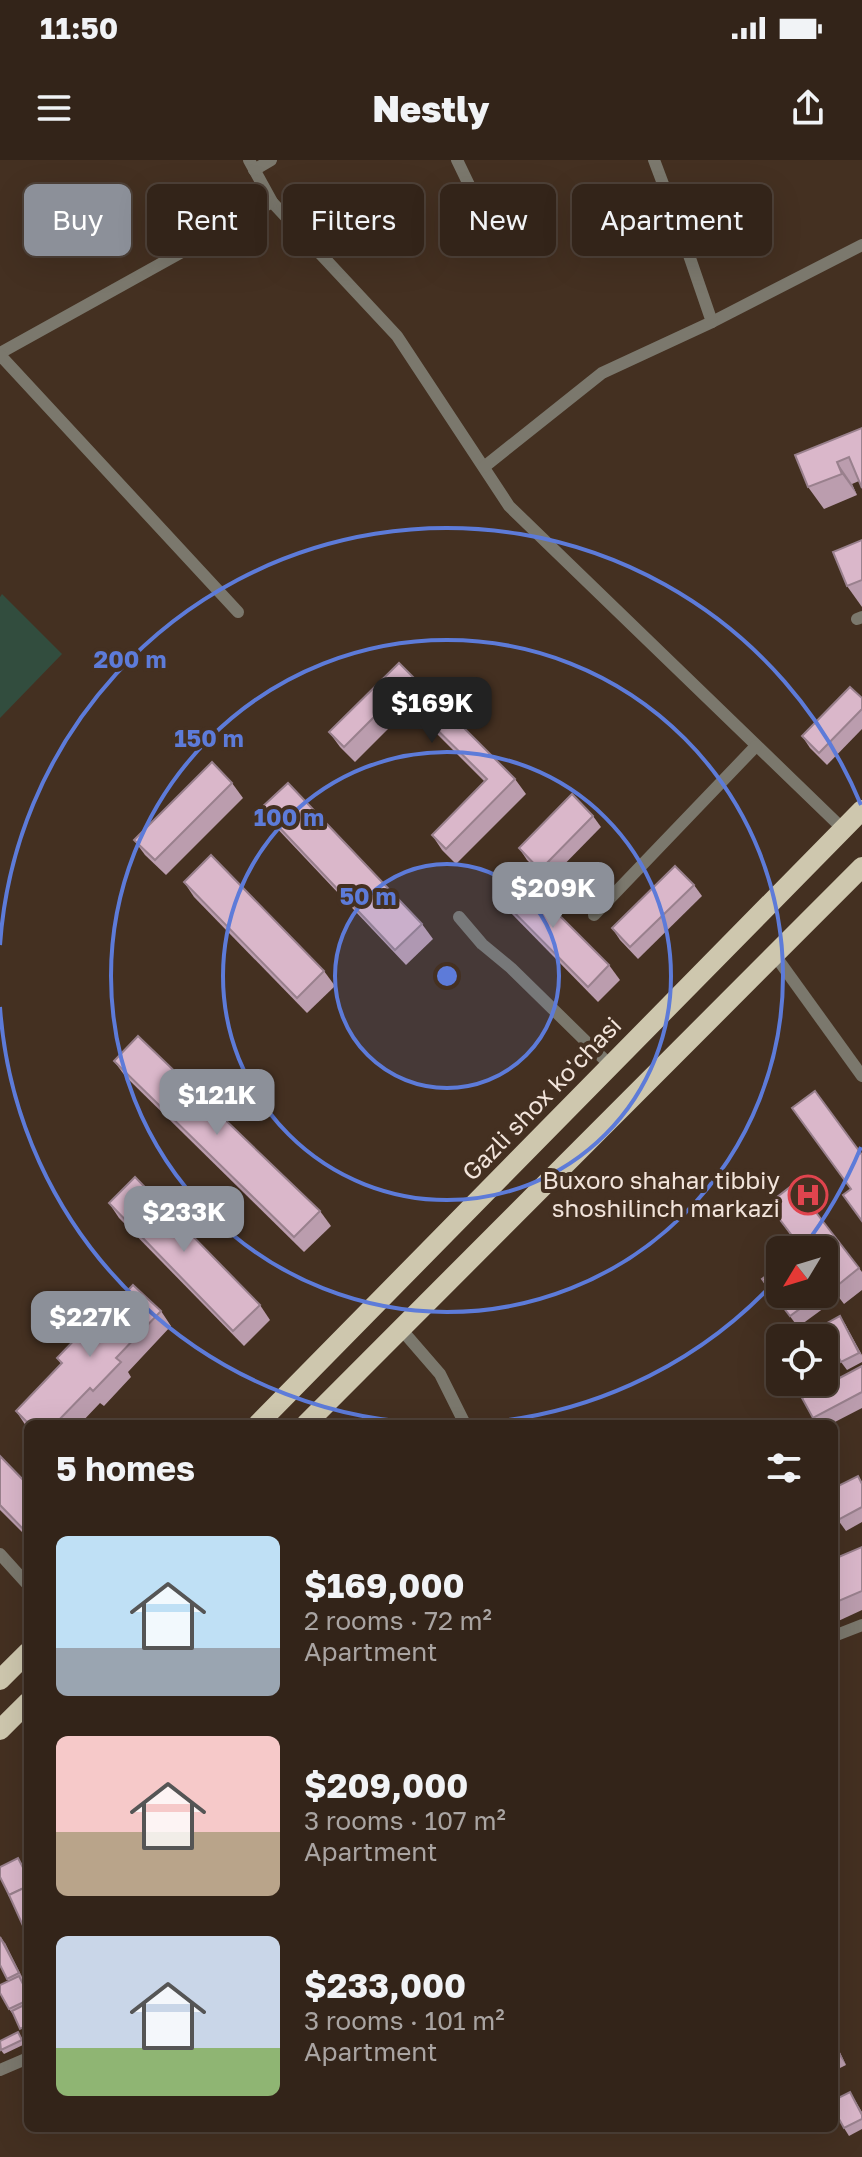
<!DOCTYPE html>
<html lang="en">
<head>
<meta charset="utf-8">
<style>
	:root { --surface:#332419; --page:#3e3026; --text:#f1f3f6; --muted:#a9a4a2; --line:#4e4138; --accent:#8c9099 }
	body { margin:0; font-family:"Golos Text",sans-serif; background:var(--page); color:var(--text); height:100vh; display:flex; flex-direction:column; font-size:30px; white-space:nowrap }
	* { box-sizing:border-box; margin:0 }
	p { font-size:26px; color:var(--muted) }
	.icon { flex:none; width:44px; height:44px; fill:none; stroke:currentColor; stroke-width:2; stroke-linecap:round; stroke-linejoin:round }
	.map { position:relative; flex:1; overflow:hidden }
	.drawer { position:absolute; left:24px; top:1260px; width:814px; height:712px; display:flex; flex-direction:column; background:var(--surface); border-radius:12px; box-shadow:0 8px 32px #0002,0 0 0 2px var(--line) }
	.drawer>* { flex:none }
	.banner { position:absolute; left:24px; top:24px; width:814px; height:72px; display:flex; gap:16px }
	.needle { width:52px; rotate:232deg }
	.buttons { position:absolute; left:766px; top:1076px; display:grid; gap:16px }
	.buttons a { display:grid; place-items:center; width:72px; height:72px; border-radius:12px; background:var(--surface); box-shadow:0 8px 32px #0002,0 0 0 2px var(--line); font-size:40px }
	.price { position:absolute; translate:-50% -68px; padding:0 18px; border-radius:16px; background:var(--accent); color:#fff; font-size:26px; line-height:52px; filter:drop-shadow(0 2px 4px #0008) }
	.price::after { content:''; position:absolute; left:50%; top:48px; width:24px; height:18px; margin-left:-12px; background:inherit; clip-path:polygon(0 0,100% 0,50% 100%) }
	.price.on { background:#222; color:#fff }
	ul { padding:0; list-style:none }
	li { display:flex; align-items:center; gap:24px; height:200px; padding:0 32px }
	li span { display:grid; place-items:center; flex:none; width:224px; height:160px; border-radius:12px; color:#555 }
	li>.icon { margin-inline-start:auto }
	span .icon { width:96px; height:96px; fill:#fffc; stroke-width:1 }
	li b { font-size:34px }
	h2 { display:flex; justify-content:space-between; align-items:center; height:96px; padding:0 32px; font-size:34px }
	.chip { padding:0 28px; border-radius:12px; background:var(--surface); box-shadow:0 8px 32px #0002,0 0 0 2px var(--line); font-size:28px; line-height:72px }
	.chip.on { background:var(--accent); color:#fff }
	.status { display:flex; justify-content:space-between; align-items:center; height:56px; padding:0 40px; background:var(--surface); direction:ltr }
	.status svg { height:22px; fill:currentColor }
	header { display:flex; justify-content:space-between; align-items:center; height:104px; padding:0 32px; background:var(--surface); font-size:36px; font-weight:800 }
	.map>svg:first-child { display:block }
	.green { fill:#324d3e }
	.lines { fill:none; stroke-linecap:round; stroke-linejoin:round }
	.minor { stroke:#7b786d; stroke-width:12 }
	.trunk { stroke:#cec7ae; stroke-width:20 }
	.wall { fill:#bb9dae }
	.shaded-wall { fill:#99808d }
	.building { fill:#dab7ca; stroke:#99808d; stroke-width:2 }
	.ring { fill:none; stroke:#5d7bd9; stroke-width:4 }
	.labels { text-anchor:middle; stroke-width:8; stroke-linejoin:round; paint-order:stroke }
	.street-label { font-size:24px; fill:#f2e4db; stroke:#443021 }
	.poi-label { font-size:24px; fill:#f2e4db; stroke:#443021; text-anchor:end }
	.centre { fill:#5d7bd9; stroke:#443021; stroke-width:4 }
	.ring-label { font-size:24px; text-anchor:middle; font-weight:bold; fill:#5d7bd9; stroke:#443021; stroke-width:8; stroke-linejoin:round; paint-order:stroke }
</style>
</head>
<body>
<div class="status"><b>11:50</b><svg viewBox="0 0 49 12"><path d="M0 12V9h3v3zM5 12V6h3v6zM10 12V3h3v9zM15 12V0h3v12zM26 1h20v11H26zM47 4h2v5h-2z"/></svg></div>
<header><svg class="icon" aria-label="menu" viewBox="0 0 24 24"><path d="M4 6h16M4 12h16M4 18h16"/></svg>Nestly<svg class="icon" aria-label="share" viewBox="0 0 24 24"><path d="M12 15V3M7 8l5-5 5 5M5 13v7h14v-7"/></svg></header>
<div class="map">
<svg width="862" height="1997" viewBox="0 0 862 1997">
	<rect width="100%" height="100%" fill="#443021"/>
	<!-- green -->
	<path class="green" d="M2,434l60,60 -62,64v-121z"/>
	<g class="lines">
		<!-- minor -->
		<g class="minor">
			<path d="M249,0l23,42 125,134 112,170 334,323"/>
			<path d="M457,0l27,56"/>
			<path d="M254,10l17,-10"/>
			<path d="M712,162l150,-77"/>
			<path d="M0,193l272,-151"/>
			<path d="M0,195l238,257"/>
			<path d="M484,307l118,-94 110,-51 -32,-93 -26,-69"/>
			<path d="M857,459l5,-2"/>
			<path d="M594,755l162,-169"/>
			<path d="M459,757l23,27 29,24 100,98"/>
			<path d="M774,794l88,122"/>
			<path d="M401,1169l39,45 25,50"/>
			<path d="M0,1394l28,31"/>
			<path d="M834,1476l28,-11"/>
			<path d="M0,1910l28,-12"/>
		</g>
		<!-- trunk -->
		<g class="trunk">
			<path d="M258,1264l604,-614"/>
			<path d="M306,1264l556,-557"/>
			<path d="M0,1520l28,-28"/>
			<path d="M0,1570l28,-28"/>
		</g>
	</g>
	<!-- wall -->
	<g class="wall">
		<path d="M862,268l-3,53 -7,3 5,11 -33,14 -16,-22z"/>
		<path d="M862,380v67l-15,-21z"/>
		<path d="M399,503l116,116 11,15 -70,70 -14,-14 -10,-15 53,-53 -75,-75 -55,55 -15,-15 -11,-15z"/>
		<path d="M862,538v31l-35,36 -17,-17 -8,-12z"/>
		<path d="M232,623l11,15 -77,77 -21,-20 -11,-15z"/>
		<path d="M261,648l161,116 11,15 -27,26 -134,-142z"/>
		<path d="M593,656l8,11 -53,54 -21,-21 -8,-12z"/>
		<path d="M184,722l140,89 11,15 -28,27 -113,-116z"/>
		<path d="M694,725l8,11 -64,63 -18,-19 -8,-12z"/>
		<path d="M497,735l112,70 11,15 -22,22 -90,-92z"/>
		<path d="M114,901l206,150 11,15 -27,26 -179,-176z"/>
		<path d="M794,1024l68,88v18l-18,14 -20,-26v-28h-22l-34,-46z"/>
		<path d="M109,1043l151,102 10,15 -26,26 -125,-128z"/>
		<path d="M762,1119l52,15 10,14 -26,19z"/>
		<path d="M161,1151l10,15 -43,46 3,5 -27,29 -4,-3 -20,21h-52v4l-2,-2 -10,-15 45,-47 -4,-6 31,-26z"/>
		<path d="M845,1164l17,31v7l-15,8 -6,-8z"/>
		<path d="M862,1206v42l-31,16h-14l-4,-6z"/>
		<path d="M0,1296l28,29v53l-28,-28z"/>
		<path d="M858,1316l4,6v40l-16,9 -8,-11z"/>
		<path d="M862,1387v63l-28,13v-64z"/>
		<path d="M5,1783l19,38 -1,1 5,9v44l-2,1 -11,-19 -6,-8 -1,-28 -8,-16z"/>
		<path d="M18,1872l7,12 -21,10 -4,-5z"/>
		<path d="M834,1880l12,25 -12,6z"/>
		<path d="M850,1932l12,20v17l-13,7 -5,-8z"/>
	</g>
	<!-- shaded-wall -->
	<g class="shaded-wall">
		<path d="M837,302l15,22 5,11 -15,-21z"/>
		<path d="M840,1156l5,8 17,32 -3,-3z"/>
		<path d="M0,1776l5,7 19,38 -5,-8z"/>
		<path d="M834,1880l12,25 -8,-11 -4,-9z"/>
	</g>
	<!-- building -->
	<g class="building">
		<path d="M862,268v60l-13,-31 -12,5 5,12 -34,13 -13,-32z"/>
		<path d="M862,380v40l-15,6 -14,-34z"/>
		<path d="M399,503l116,116 -69,70 -14,-14 55,-56 -88,-87 -55,55 -15,-15z"/>
		<path d="M850,527l12,11v11l-43,44 -17,-17z"/>
		<path d="M212,602l20,21 -77,77 -21,-20z"/>
		<path d="M288,623l134,141 -27,26 -134,-142z"/>
		<path d="M572,634l21,22 -53,54 -21,-22z"/>
		<path d="M211,695l113,116 -27,27 -113,-116z"/>
		<path d="M675,706l19,19 -64,62 -18,-19z"/>
		<path d="M518,714l91,91 -21,22 -91,-92z"/>
		<path d="M138,876l182,175 -26,26 -180,-176z"/>
		<path d="M815,931l47,64v66l-19,-26 8,-6 -59,-81z"/>
		<path d="M135,1017l125,128 -27,26 -124,-128z"/>
		<path d="M794,1024l65,84 -26,21 -9,-12v-27h-21l-35,-46z"/>
		<path d="M780,1105v29h34l2,3 -26,19 -28,-37z"/>
		<path d="M133,1125l28,26 -45,47 5,4 -28,29 -3,-3 -35,36h-26l-13,-13 46,-48 -5,-5 28,-29 3,3z"/>
		<path d="M840,1156l19,37 -18,9 -19,-36z"/>
		<path d="M862,1206v26l-49,26 -11,-20z"/>
		<path d="M0,1296l28,29v49l-28,-29z"/>
		<path d="M858,1316l4,8v23l-24,13 -4,-7v-25z"/>
		<path d="M862,1387v44l-28,12v-44z"/>
		<path d="M18,1698l10,19v9l-19,9 -9,-18v-10z"/>
		<path d="M28,1726v40l-4,2 -15,-33z"/>
		<path d="M0,1777l19,36 -12,6 -7,-14z"/>
		<path d="M19,1816l9,18v6l-19,9 -9,-16v-8z"/>
		<path d="M28,1843v22l-8,4 -8,-18z"/>
		<path d="M18,1872l4,8 -21,10 -1,-9z"/>
		<path d="M834,1885l4,9 -4,2z"/>
		<path d="M850,1932l12,23v4l-18,9 -10,-18v-10z"/>
	</g>
	<!-- distance rings -->
	<circle cx="447" cy="816" r="112" fill="#5d7bd9" fill-opacity=".12"/>
	<g class="ring">
		<circle cx="447" cy="816" r="112"/>
		<circle cx="447" cy="816" r="224"/>
		<circle cx="447" cy="816" r="336"/>
		<path d="M861 987A448 448 0 0 1 802 1089M780 1116A448 448 0 0 1 451 1264M443 1264A448 448 0 0 1 0 847M0 785A448 448 0 0 1 861 645"/>
	</g>
	<!-- icons -->
	<defs>
		<g id="hospital-ring" transform="scale(2)"><circle r="9.5" fill="#443021" stroke="#e0444e" stroke-width="1.5"/><path d="M-5-5h3v3.5h4V-5h3V5h-3V1.5h-4V5h-3Z" fill="#e0444e"/></g>
	</defs>
	<g fill-rule="evenodd">
		<use href="#hospital-ring" x="808" y="1035"/>
	</g>
	<g class="labels">
		<!-- street labels -->
		<g class="street-label">
			<text transform="translate(542 939) rotate(-46)" y="8">Gazli shox ko'chasi</text>
		</g>
		<!-- poi labels -->
		<g class="poi-label">
			<text x="780" y="1029">Buxoro shahar tibbiy<tspan x="780" dy="28">shoshilinch markazi</tspan></text>
		</g>
	</g>
	<circle cx="447" cy="816" r="12" class="centre"/>
	<g class="ring-label">
		<text x="130" y="508">200 m</text>
		<text x="209" y="587">150 m</text>
		<text x="289" y="666">100 m</text>
		<text x="368" y="745">50 m</text>
	</g>
</svg>
<div class="buttons">
<a><svg class="needle" viewBox="-14 -14 28 28"><path d="M0-13l5 13h-10z" fill="#e53935"/><path d="M0 13l5-13h-10z" fill="#a9a4a2"/></svg></a>
<a><svg class="icon" aria-label="locate" viewBox="0 0 24 24"><circle cx="12" cy="12" r="6"/><path d="M12 2v4M12 18v4M2 12h4M18 12h4"/></svg></a>
</div>
<b class="price on" style="left:432px;top:585px">$169K</b>
<b class="price" style="left:553px;top:770px">$209K</b>
<b class="price" style="left:217px;top:977px">$121K</b>
<b class="price" style="left:184px;top:1094px">$233K</b>
<b class="price" style="left:90px;top:1199px">$227K</b>
<div class="banner">
<a class="chip on">Buy</a>
<a class="chip">Rent</a>
<a class="chip">Filters</a>
<a class="chip">New</a>
<a class="chip">Apartment</a>
</div>
<section class="drawer">
<h2>5 homes<svg class="icon" aria-label="filters" viewBox="0 0 24 24"><path d="M4 7h16M4 17h16"/><circle cx="9" cy="7" r="2"/><circle cx="15" cy="17" r="2"/></svg></h2>
<ul>
<li><span style="background:linear-gradient(#bfe0f5 70%,#9aa5b1 0)"><svg class="icon" aria-label="home" viewBox="0 0 24 24"><path d="M3 11l9-7 9 7M6 9v11h12V9"/></svg></span><div><b>$169,000</b><p>2 rooms · 72 m²</p><p>Apartment</p></div></li>
<li><span style="background:linear-gradient(#f6c9c9 60%,#b9a48a 0)"><svg class="icon" aria-label="home" viewBox="0 0 24 24"><path d="M3 11l9-7 9 7M6 9v11h12V9"/></svg></span><div><b>$209,000</b><p>3 rooms · 107 m²</p><p>Apartment</p></div></li>
<li><span style="background:linear-gradient(#c9d6e8 70%,#8fb573 0)"><svg class="icon" aria-label="home" viewBox="0 0 24 24"><path d="M3 11l9-7 9 7M6 9v11h12V9"/></svg></span><div><b>$233,000</b><p>3 rooms · 101 m²</p><p>Apartment</p></div></li>
</ul>
</section>
</div>
</body>
</html>
